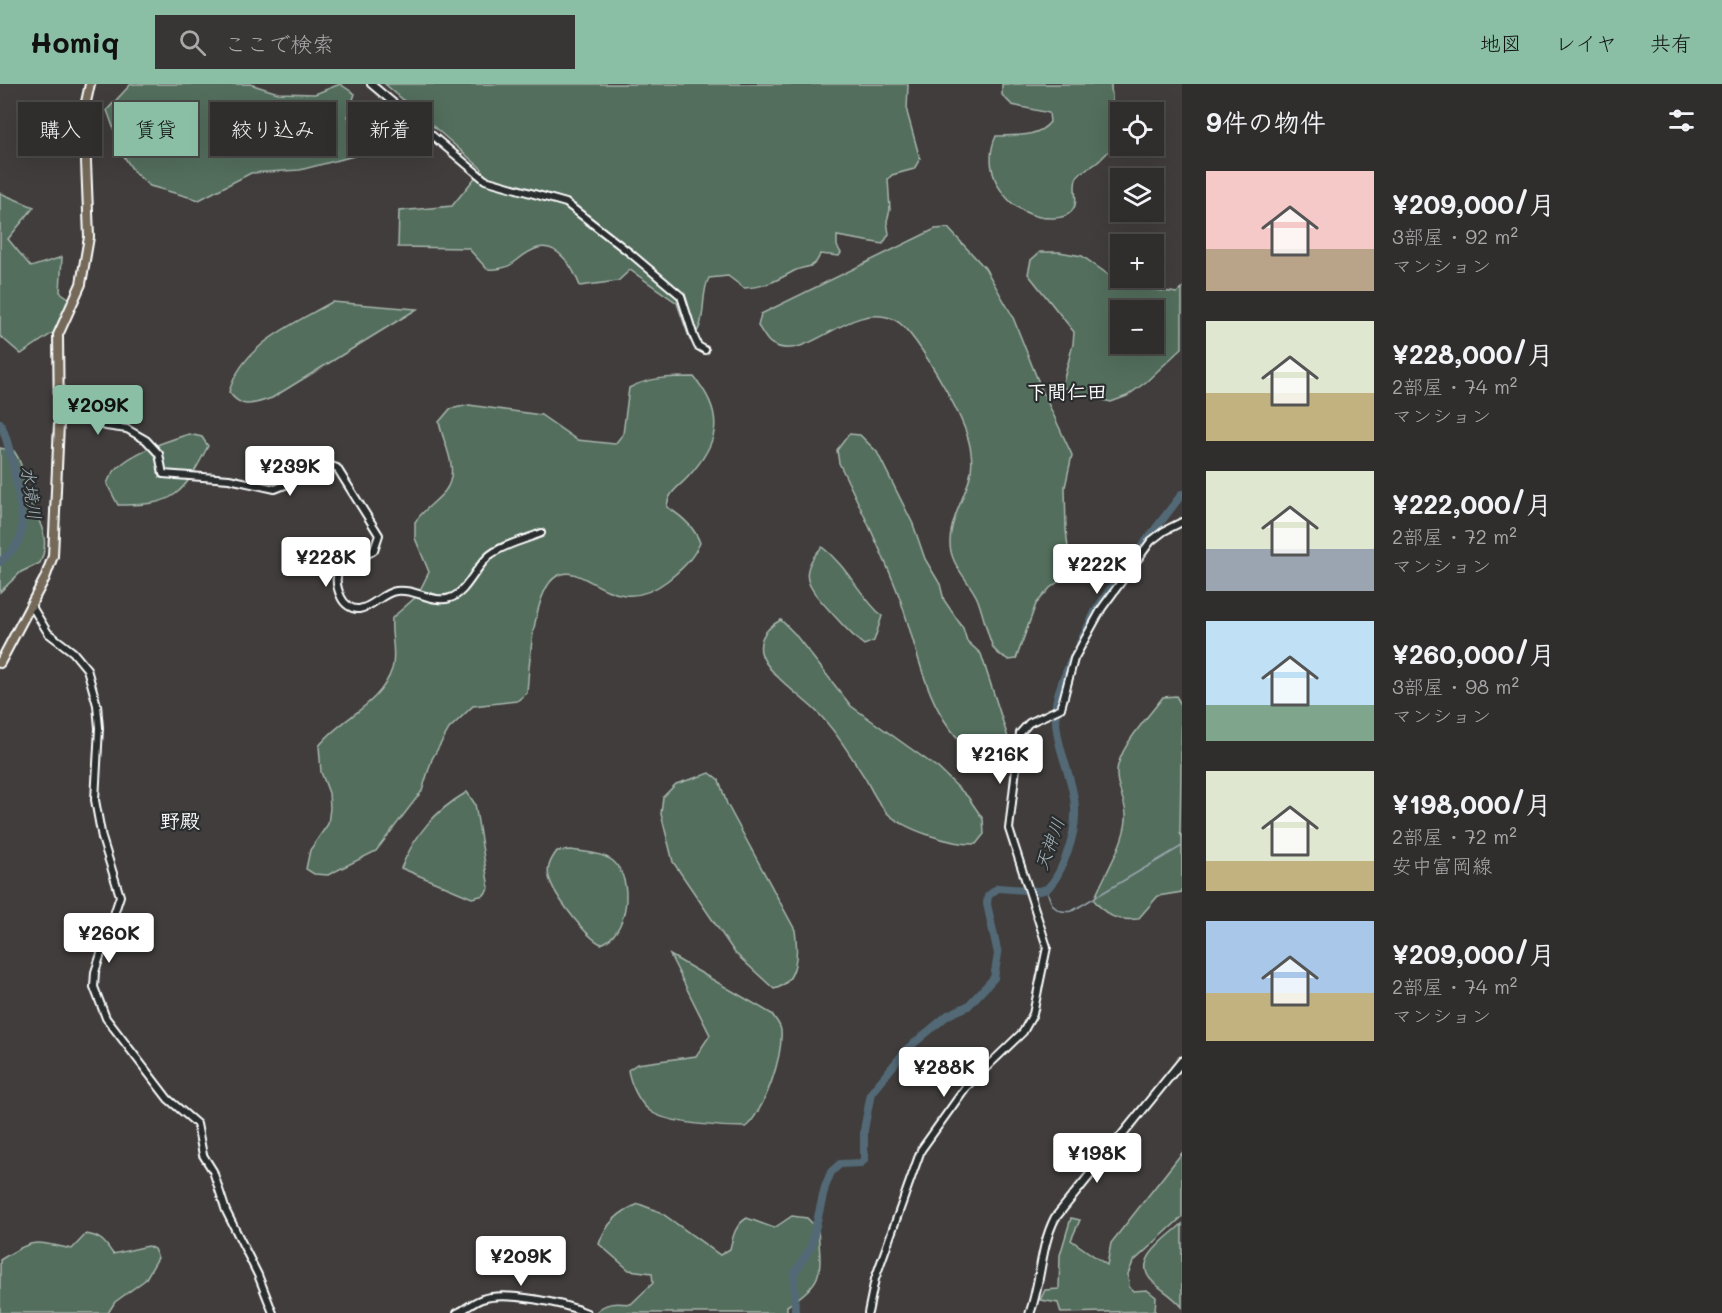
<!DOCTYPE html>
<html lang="ja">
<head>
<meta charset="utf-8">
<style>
	:root { --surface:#302e2d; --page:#383635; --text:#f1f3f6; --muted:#a8a8aa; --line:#4b4a49; --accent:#8abfa5 }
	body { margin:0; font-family:Mali,"Klee One",sans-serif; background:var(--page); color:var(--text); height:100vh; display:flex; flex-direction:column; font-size:22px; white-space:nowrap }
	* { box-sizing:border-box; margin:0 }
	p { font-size:20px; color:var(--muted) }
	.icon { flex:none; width:33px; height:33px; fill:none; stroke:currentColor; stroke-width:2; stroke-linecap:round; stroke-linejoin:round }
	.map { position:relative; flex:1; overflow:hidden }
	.panel { display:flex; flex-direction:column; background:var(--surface); width:540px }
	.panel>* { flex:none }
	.banner { position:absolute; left:18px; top:18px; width:570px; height:54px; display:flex; gap:12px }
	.tools { position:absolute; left:1110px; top:18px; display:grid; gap:12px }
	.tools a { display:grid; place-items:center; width:54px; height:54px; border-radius:0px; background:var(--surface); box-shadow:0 6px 24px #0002,0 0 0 2px var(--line); font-size:30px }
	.price { position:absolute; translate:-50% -51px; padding:0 14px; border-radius:6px; background:#fff; color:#222; font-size:20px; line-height:39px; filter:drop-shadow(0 2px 3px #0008) }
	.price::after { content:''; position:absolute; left:50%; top:36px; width:18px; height:14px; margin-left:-9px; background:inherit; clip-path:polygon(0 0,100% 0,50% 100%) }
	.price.active { background:var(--accent); color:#111 }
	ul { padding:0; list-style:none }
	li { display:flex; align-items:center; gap:18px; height:150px; padding:0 24px }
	li span { display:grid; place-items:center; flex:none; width:168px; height:120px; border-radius:0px; color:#555 }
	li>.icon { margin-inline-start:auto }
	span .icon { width:72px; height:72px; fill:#fffc; stroke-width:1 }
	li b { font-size:26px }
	h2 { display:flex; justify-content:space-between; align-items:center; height:72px; padding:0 24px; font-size:26px }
	.chip { padding:0 21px; border-radius:0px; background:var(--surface); box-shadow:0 6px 24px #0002,0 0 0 2px var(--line); font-size:21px; line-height:54px }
	.chip.active { background:var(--accent); color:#111 }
	header { display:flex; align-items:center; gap:36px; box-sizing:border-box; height:84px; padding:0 30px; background:var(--accent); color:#111 }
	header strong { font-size:28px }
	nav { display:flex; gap:33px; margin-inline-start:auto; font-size:21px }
	.search { width:420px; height:54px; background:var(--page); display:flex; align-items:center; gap:15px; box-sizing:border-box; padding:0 21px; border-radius:0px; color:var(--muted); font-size:22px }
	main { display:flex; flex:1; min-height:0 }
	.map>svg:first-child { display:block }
	.green { fill:#536e5d; stroke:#a9b6ae; stroke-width:1.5; fill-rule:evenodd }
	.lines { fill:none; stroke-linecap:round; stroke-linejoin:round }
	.stream { stroke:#97a5ad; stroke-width:1.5 }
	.river { stroke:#526976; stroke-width:8 }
	.tertiary-casing { stroke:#fff; stroke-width:10 }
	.secondary-casing { stroke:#fff; stroke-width:11 }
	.primary-casing { stroke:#fff; stroke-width:12 }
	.tertiary { stroke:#2a2d2e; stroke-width:6 }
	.secondary { stroke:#2a2d2e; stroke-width:7 }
	.primary { stroke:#746a5a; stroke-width:8 }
	.labels { text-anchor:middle; stroke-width:4.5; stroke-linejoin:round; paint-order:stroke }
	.water-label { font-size:18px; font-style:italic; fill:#a8b4ba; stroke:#2a2d2e }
	.quarter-label { font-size:20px; font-weight:bold; fill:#fff; stroke:#2a2d2e }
</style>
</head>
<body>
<header>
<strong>Homiq</strong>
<div class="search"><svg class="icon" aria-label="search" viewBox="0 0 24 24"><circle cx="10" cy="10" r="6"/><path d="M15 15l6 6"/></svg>ここで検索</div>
<nav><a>地図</a><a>レイヤ</a><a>共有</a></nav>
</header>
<main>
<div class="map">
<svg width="1182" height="1229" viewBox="0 0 1182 1229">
	<rect width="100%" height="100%" fill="#403d3c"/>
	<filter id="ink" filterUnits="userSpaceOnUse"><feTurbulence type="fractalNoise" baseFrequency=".0167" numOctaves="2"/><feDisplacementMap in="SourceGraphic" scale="12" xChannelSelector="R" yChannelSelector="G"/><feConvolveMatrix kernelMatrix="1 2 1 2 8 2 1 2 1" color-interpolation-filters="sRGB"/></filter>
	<g filter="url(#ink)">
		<!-- green -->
		<g class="green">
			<path d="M131,0h119l28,9 37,1 25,-10 15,10 -8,22 24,19 -17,21 -54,14 -49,3 -52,27 -49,-14 -16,-14 -11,-17 -16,-45z"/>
			<path d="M385,0h523l-1,28 13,47 -6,10 -22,6 -4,4 2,31 -3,11 2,13 -6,10 -46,-8v10l4,7 -2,3 -19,-2c-5,16 -14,11 -26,17 -18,10 -29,16 -50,17l-16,-12 -19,2c-10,18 0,47 -19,62l-13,-37 -47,-33 -12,11 -38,5c-6,-16 -21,-44 -42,-38 -23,7 -21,23 -51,21l-19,-21 -70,-1 1,-36 53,-5 30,-37z"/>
			<path d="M1002,0h109c0,15 7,54 1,64 -4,4 -9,9 -13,13 -7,7 -17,8 -22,16 -6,11 4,25 -6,35 -4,4 -12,6 -18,6 -41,2 -75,-43 -57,-82 18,-1 42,2 54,-14l-1,-9 -37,-8 -10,-10z"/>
			<path d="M0,109l34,14 -26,32 23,28 31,-10 -2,35 10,7 -16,33 -33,22 -21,-18z"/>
			<path d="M948,144l37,40 27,47 29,73 31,67 -7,32 1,43 4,35 -7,13 -13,10 -14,16 -20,55 -7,1c-5,-3 -12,-6 -15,-11 -5,-7 -12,-40 -17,-51 -9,-19 -28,-34 -27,-57 1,-22 13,-41 19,-61 10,-30 -9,-64 -23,-90 -9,-16 -35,-62 -51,-70 -46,-21 -87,45 -123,24 -6,-3 -10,-13 -14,-18l3,-12 174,-85z"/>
			<path d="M1040,168h19l23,4 41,29 54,8 5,-5v60l-36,34 -19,14 -16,6 -40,-10 -9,-6 11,-42 1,-12 -46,-58 3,-14zM1120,226h34v34h-34z"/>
			<path d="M332,218l85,7 -145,89c-19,6 -30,12 -43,-6 14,-48 63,-67 103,-90z"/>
			<path d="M694,293c31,37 26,65 -6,100 -9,10 -20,15 -21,30 13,8 28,21 33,36 -8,17 -19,27 -33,38 -54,41 -82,-21 -110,-5 -24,13 -28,91 -30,117l-10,8 -44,5 -24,23 -17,30 -10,32 -46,60 -48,24 -14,-1 -8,-5 4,-19 18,-26 2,-16 -1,-15 -8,-21 -2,-26c22,-29 61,-40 73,-77 5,-17 -2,-33 0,-51l25,-22 12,-24 -14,-34v-16c8,-12 21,-20 30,-31 16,-21 -2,-47 -6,-69l11,-13 19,-4 72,10 36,25 38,4 8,-10 6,-46c20,-11 43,-11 65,-11z"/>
			<path d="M189,350l13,3 6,9c-25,49 -33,60 -90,59l-11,-21c8,-27 56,-42 82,-50z"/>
			<path d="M849,350l11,1 17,17 36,72 12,35 15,25 4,16 19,28 4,13 14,13 31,96 -21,13c-66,-31 -71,-115 -95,-175 -17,-43 -37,-84 -57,-125l-2,-13z"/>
			<path d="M0,364l14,3c9,12 9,26 13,40 8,26 26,44 13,72l-19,9 -21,20z"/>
			<path d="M822,463c25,19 37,48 60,69l-8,25 -10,4c-13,-10 -23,-22 -34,-34 -22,-24 -34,-37 -8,-64z"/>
			<path d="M781,536l13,13 57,73 87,62 30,29 15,22 1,15 -8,10c-24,1 -71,-14 -89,-31 -9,-9 -16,-24 -22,-35 -15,-23 -29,-47 -48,-66 -15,-15 -52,-40 -56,-60 -3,-15 8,-26 20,-32z"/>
			<path d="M1176,612l6,10 -2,127 2,4v55l-24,4 -20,23c-21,2 -31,-2 -44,-19 10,-25 30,-55 32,-80 2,-15 -9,-30 -9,-45 -2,-24 32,-59 46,-78z"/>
			<path d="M710,689l9,7 8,24 68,126c3,20 4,53 -21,59l-39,-36 -62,-91 -12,-48 2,-17 13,-13z"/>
			<path d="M467,708l8,12 14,84 -5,7 -12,3 -71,-30c14,-34 34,-57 66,-76z"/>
			<path d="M571,766c13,2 31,3 42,11 22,19 15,74 -12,83 -15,-7 -48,-50 -52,-67 -3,-10 3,-19 8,-26z"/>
			<path d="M670,871l102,59c3,5 8,10 9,16 2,27 -16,79 -35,97 -22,0 -79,-3 -96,-16 -11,-8 -20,-28 -22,-41l9,-6 59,-8 14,-21z"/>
			<path d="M1182,1069v64l-49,45 -5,12 1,13 4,4 14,-1 9,7 -1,14 -94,2 -3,-10 -18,-3 5,-10 14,-1 1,-34 11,-37 9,2 -9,20 36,25 4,-22z"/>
			<path d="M639,1120l21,8 60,43 10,-6c3,-13 5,-24 17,-31l27,10 18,-12 15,2 11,11c3,43 8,52 -31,77v7h-192c11,-12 22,-10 36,-9l22,-21 -1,-10 -23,-3 -30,-26c7,-21 20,-33 40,-40z"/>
			<path d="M1182,1140v83c-8,-10 -19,-16 -29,-25 -23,-21 14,-44 29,-58z"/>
			<path d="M86,1150c15,2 19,8 27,20l35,-8 6,3 4,9 -13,22 -30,22 -7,11h-108v-53c34,-22 33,-19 72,-11z"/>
		</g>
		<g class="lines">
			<!-- stream -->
			<path class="stream" d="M1047,805c3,15 8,25 25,22l110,-65"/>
			<!-- river -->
			<g class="river">
				<path d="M0,339c9,16 27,97 20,114 -3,10 -12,18 -20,25"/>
				<path d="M1080,559l15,-31 19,-29 68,-89"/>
				<path d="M795,1229l-1,-39 17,-27 14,-60 6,-15 9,-8 21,-1 3,-3v-30l7,-37 36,-44 41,-34 20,-9 26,-28 4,-24 -11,-50 1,-8 10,-8 41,3 8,-2c10,-10 15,-22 20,-36 25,-63 -16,-92 -11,-149 2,-16 11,-33 17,-48"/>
			</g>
			<!-- tertiary casing -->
			<g class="tertiary-casing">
				<g id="tertiary">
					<path d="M371,0l114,96 81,23 64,50 51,43 13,41 4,9 7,4"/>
					<path d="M59,324l47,18 21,3 19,11 13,14 4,20 66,5 46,10 15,-6 15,-18 13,-4 19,7 42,67 -5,15c-17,13 -49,11 -33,47 3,7 11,13 18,12 14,-2 23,-16 37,-18 19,-3 37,13 54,7 17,-5 25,-31 40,-43 14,-11 35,-15 51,-22"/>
					<path d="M31,521l17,28 25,19 14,17 10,36 2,23 -4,72 7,38 18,58 -25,76 -1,15 12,31 62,81 29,25 6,31 10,16 13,40 32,64 15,38"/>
					<path d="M457,1229c9,-4 16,-11 25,-14 24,-8 81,4 105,14"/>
					<path d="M868,1229l7,-34 46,-129 45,-63 57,-55 10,-18 14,-67 -38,-118 11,-96 9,-10 32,-15 13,-49 28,-51 49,-67 13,-10 18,-9"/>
				</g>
			</g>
			<!-- secondary casing -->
			<g class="secondary-casing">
				<path id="secondary" d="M1030,1229c11,-31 10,-66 25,-95l127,-157"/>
			</g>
			<!-- primary casing -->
			<g class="primary-casing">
				<path id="primary" d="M0,579l45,-85 8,-22 6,-132 -1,-89 23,-51 8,-47 -5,-126 6,-27"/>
			</g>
			<!-- tertiary -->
			<use href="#tertiary" class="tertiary"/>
			<!-- secondary -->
			<use href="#secondary" class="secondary"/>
			<!-- primary -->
			<use href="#primary" class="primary"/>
		</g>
	</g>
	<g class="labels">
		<!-- water labels -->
		<g class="water-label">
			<text transform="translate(31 409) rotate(82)" y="6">水境川</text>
			<text transform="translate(1050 760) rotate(-70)" y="6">天神川</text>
		</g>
		<!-- quarter labels -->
		<g class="quarter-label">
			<text x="1067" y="315">下間仁田</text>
			<text x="180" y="744">野殿</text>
		</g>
	</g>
</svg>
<div class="tools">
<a><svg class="icon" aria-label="locate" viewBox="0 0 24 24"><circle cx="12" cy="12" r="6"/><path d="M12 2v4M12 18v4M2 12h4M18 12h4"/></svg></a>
<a><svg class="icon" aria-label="layers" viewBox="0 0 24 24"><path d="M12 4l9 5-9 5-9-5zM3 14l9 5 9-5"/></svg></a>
<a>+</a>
<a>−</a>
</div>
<b class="price active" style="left:98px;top:352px">¥209K</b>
<b class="price" style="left:290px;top:413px">¥239K</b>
<b class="price" style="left:326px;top:504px">¥228K</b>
<b class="price" style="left:1097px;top:511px">¥222K</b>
<b class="price" style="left:1000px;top:701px">¥216K</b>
<b class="price" style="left:109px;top:880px">¥260K</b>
<b class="price" style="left:944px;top:1014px">¥288K</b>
<b class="price" style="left:1097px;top:1100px">¥198K</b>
<b class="price" style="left:521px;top:1203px">¥209K</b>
<div class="banner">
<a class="chip">購入</a>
<a class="chip active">賃貸</a>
<a class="chip">絞り込み</a>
<a class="chip">新着</a>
</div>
</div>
<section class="panel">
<h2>9件の物件<svg class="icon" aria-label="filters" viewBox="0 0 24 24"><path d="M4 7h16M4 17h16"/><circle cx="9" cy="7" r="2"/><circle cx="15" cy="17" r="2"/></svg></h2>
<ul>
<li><span style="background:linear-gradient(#f6c9c9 65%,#b9a48a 0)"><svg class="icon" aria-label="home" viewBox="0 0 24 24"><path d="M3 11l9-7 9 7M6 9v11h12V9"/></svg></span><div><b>¥209,000/月</b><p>3部屋 · 92 m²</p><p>マンション</p></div></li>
<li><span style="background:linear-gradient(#dfe7d0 60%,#c2b280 0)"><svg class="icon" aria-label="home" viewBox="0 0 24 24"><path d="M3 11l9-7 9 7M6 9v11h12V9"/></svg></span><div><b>¥228,000/月</b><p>2部屋 · 74 m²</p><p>マンション</p></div></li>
<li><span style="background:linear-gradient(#dfe7d0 65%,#9aa5b1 0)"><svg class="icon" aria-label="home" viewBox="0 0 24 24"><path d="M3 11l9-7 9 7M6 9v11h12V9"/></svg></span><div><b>¥222,000/月</b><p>2部屋 · 72 m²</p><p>マンション</p></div></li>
<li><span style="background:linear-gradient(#bfe0f5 70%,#7fa58c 0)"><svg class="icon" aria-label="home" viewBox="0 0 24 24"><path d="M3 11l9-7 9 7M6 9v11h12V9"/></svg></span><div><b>¥260,000/月</b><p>3部屋 · 98 m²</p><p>マンション</p></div></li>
<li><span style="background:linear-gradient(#dfe7d0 75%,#c2b280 0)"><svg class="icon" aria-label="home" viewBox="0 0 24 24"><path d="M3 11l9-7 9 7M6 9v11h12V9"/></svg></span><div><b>¥198,000/月</b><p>2部屋 · 72 m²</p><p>安中富岡線</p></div></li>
<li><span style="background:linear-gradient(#a9c7e8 60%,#c2b280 0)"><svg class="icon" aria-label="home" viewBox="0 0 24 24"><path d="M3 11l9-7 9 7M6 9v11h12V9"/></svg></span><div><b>¥209,000/月</b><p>2部屋 · 74 m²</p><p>マンション</p></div></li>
</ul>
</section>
</main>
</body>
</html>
